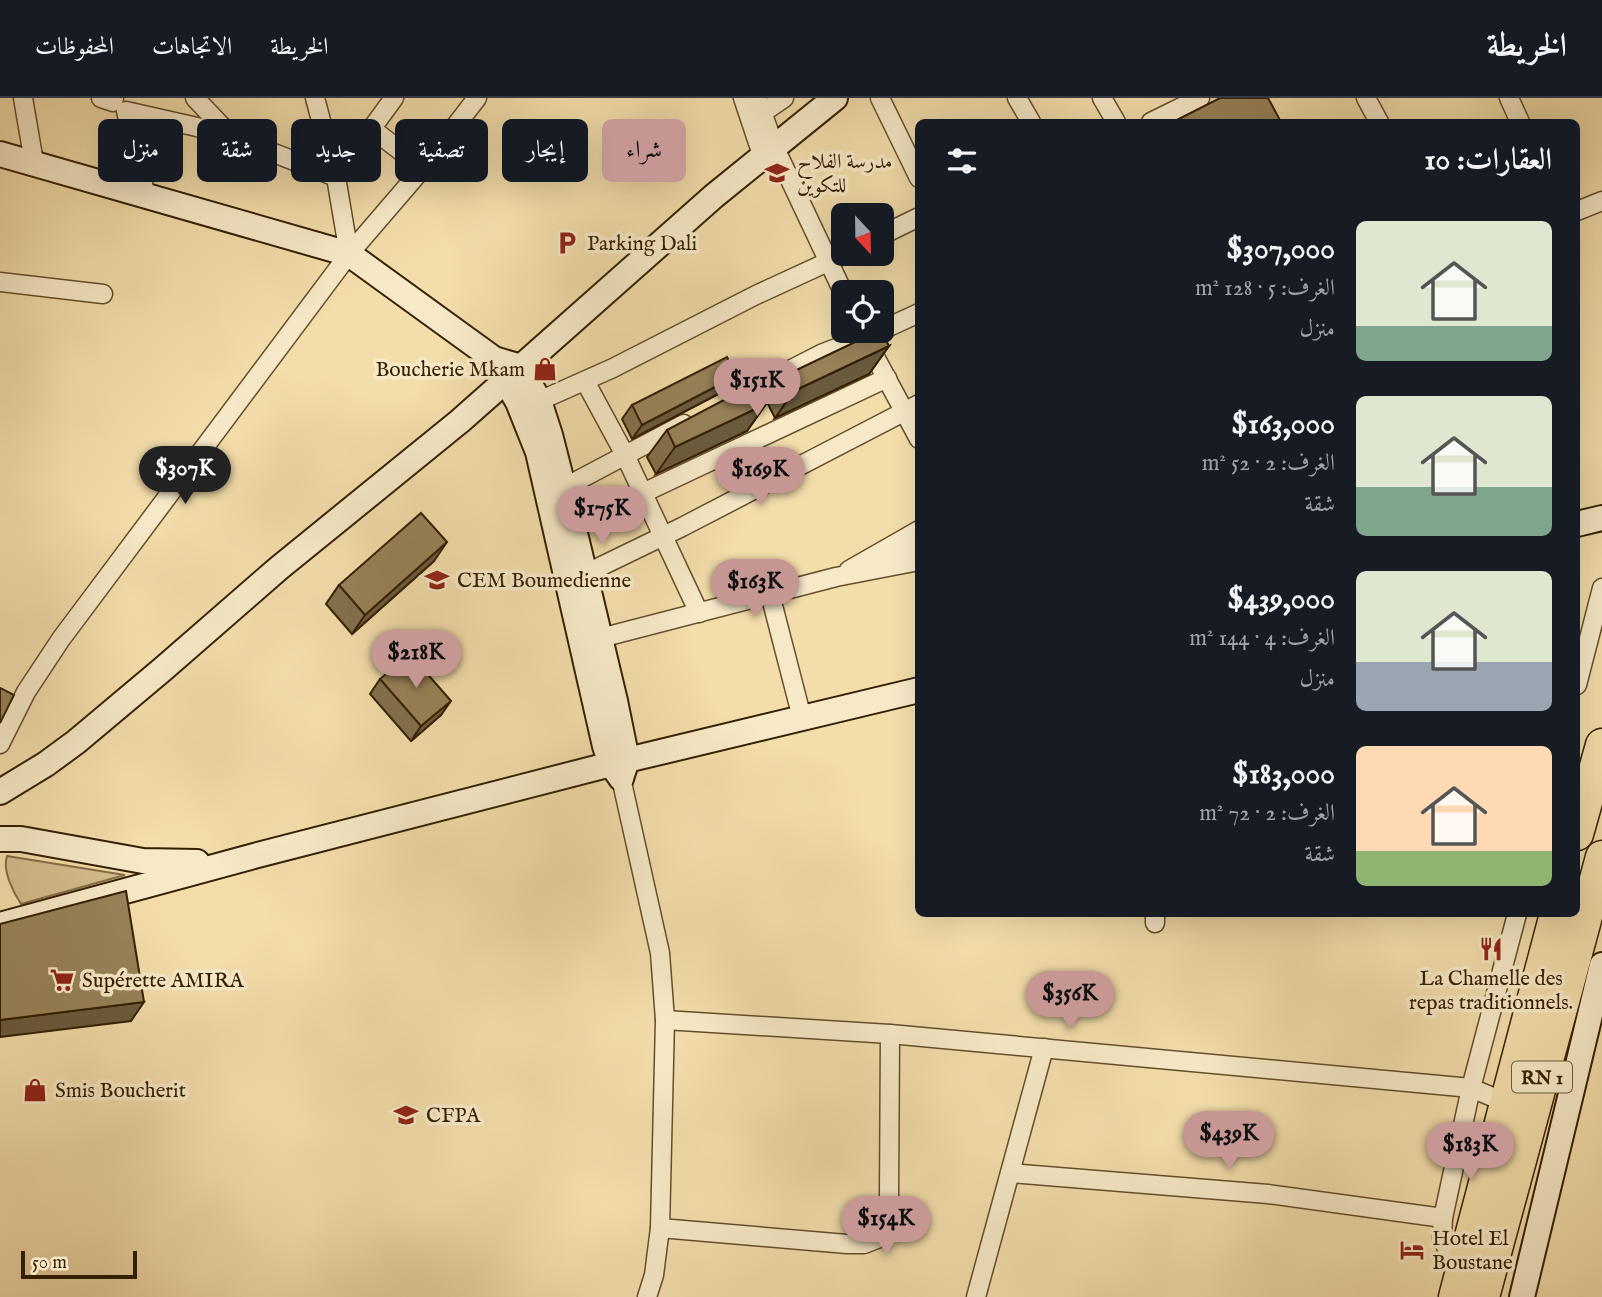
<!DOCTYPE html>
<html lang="ar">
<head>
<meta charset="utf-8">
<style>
	:root { --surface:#171b24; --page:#242831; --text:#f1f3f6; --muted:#9ea1a6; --line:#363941; --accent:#c59692 }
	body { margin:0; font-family:"IM FELL English",Amiri,serif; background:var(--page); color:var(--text); direction:rtl; height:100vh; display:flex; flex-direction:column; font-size:26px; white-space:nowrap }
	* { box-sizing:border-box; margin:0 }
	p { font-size:23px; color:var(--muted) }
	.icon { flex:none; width:38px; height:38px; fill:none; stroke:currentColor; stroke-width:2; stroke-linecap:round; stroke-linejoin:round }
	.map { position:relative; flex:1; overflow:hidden; direction:ltr }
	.side { position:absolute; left:915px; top:21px; width:665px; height:798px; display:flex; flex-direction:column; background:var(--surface); border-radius:10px; box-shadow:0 7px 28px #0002; direction:rtl }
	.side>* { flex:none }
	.top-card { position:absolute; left:21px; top:21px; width:665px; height:63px; direction:rtl; display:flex; gap:14px }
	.needle { width:46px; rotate:158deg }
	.buttons { position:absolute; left:831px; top:105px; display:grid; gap:14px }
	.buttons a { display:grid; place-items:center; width:63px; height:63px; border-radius:10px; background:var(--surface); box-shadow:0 7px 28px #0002; font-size:35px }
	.scale { position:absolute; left:21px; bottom:18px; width:116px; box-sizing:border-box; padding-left:7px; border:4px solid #341f00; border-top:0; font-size:19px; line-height:24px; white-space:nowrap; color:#341f00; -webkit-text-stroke:5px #f7e9c8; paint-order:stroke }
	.price { position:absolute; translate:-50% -60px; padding:0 16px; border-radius:24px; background:var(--accent); color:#111; font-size:23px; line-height:46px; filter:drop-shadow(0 2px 4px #0008) }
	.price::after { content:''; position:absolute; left:50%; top:42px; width:21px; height:16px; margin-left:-10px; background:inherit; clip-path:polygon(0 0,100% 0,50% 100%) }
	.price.active { background:#222; color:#fff }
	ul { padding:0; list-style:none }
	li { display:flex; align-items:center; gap:21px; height:175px; padding:0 28px }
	li span { display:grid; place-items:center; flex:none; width:196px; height:140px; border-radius:10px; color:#555 }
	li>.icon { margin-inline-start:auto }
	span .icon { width:84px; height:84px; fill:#fffc; stroke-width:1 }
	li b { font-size:30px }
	h2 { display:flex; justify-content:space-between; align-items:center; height:84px; padding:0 28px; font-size:30px }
	.chip { padding:0 24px; border-radius:10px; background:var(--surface); box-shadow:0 7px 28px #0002; font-size:24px; line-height:63px }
	.chip.active { background:var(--accent); color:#111 }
	header { display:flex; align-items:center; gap:42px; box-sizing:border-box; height:98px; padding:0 35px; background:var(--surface); border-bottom:2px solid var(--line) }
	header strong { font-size:33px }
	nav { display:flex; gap:38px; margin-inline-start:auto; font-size:24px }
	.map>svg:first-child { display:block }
	.green { fill:#d3bd8e; stroke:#846e47; stroke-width:2 }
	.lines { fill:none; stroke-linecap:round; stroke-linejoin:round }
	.street-casing { stroke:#644e2b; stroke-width:21 }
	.secondary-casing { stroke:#341f00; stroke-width:28 }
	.highway-casing { stroke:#341f00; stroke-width:35 }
	.street { stroke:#f7e9c8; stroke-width:18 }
	.secondary { stroke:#f7e9c8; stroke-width:24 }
	.highway { stroke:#f3ddab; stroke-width:32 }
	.wall { fill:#82704d; stroke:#341f00; stroke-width:2 }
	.shaded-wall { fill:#6a5b3e; stroke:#341f00; stroke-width:2 }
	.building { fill:#978259; stroke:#341f00; stroke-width:2 }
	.labels { text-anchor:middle; stroke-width:7; stroke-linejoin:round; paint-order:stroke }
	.shield { fill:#f7e9c8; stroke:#6e5c3c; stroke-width:2 }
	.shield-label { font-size:19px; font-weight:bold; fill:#341f00 }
	.poi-label { font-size:21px; fill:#341f00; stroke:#f7e9c8; text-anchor:start }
</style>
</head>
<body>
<header>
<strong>الخريطة</strong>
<nav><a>الخريطة</a><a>الاتجاهات</a><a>المحفوظات</a></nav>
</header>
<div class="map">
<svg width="1602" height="1199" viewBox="0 0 1602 1199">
	<rect width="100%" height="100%" fill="#f3ddab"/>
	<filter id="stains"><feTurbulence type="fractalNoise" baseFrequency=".00286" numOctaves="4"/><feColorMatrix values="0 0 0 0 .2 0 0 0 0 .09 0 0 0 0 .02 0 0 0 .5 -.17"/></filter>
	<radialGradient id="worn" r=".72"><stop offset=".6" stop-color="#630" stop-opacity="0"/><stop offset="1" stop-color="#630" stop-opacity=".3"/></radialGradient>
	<!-- green -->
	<path class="green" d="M7,758l118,19 -104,29c-8,-12 -19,-34 -14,-48z"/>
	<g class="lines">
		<!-- street casing -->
		<g class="street-casing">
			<g id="street">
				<path d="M23,0l11,64"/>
				<path d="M101,0l12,4 1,-4"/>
				<path d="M195,0l37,39"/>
				<path d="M315,0l21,79 13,77"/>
				<path d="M743,0l20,60"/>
				<path d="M757,0l18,50 69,146"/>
				<path d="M880,0l39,80"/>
				<path d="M1017,0l14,24"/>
				<path d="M1102,0l14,24"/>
				<path d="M1366,0l13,24"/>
				<path d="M1509,0l11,24"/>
				<path d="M762,15l22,-15"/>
				<path d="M1151,24l49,-24"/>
				<path d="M372,31l51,39"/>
				<path d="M146,98l-20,-85 71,16 35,10 104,40 58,-79"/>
				<path d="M1577,113l25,-10"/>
				<path d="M882,137l37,-18"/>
				<path d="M0,184l103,12"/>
				<path d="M882,232l37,-17"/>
				<path d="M866,242l53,99"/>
				<path d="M585,283l40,74 74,158"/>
				<path d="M737,299l84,-43 59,-23"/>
				<path d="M539,303l74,-33 143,-73 89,-41"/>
				<path d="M554,395l130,-69"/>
				<path d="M643,395l244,-115"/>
				<path d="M888,463l31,-14"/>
				<path d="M849,472l70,-40"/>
				<path d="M585,476l97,-47 237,-123"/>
				<path d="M770,496l32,124"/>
				<path d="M589,543l247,-64 83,-16"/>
				<path d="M1577,587l25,-97"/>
				<path d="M0,646l26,-52 35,-53 288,-385 74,-86 54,-70"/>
				<path d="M621,680l39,175 5,67 -5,208 -6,47 -7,22"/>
				<path d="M1155,816v9"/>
				<path d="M665,922l225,14 581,54 36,15"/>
				<path d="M1010,1075l258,21 175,24"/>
				<path d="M660,1130l187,16h17l18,-7 6,-21 1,-20 1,-162"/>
				<path d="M1458,1177l-16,-38 1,-19 28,-130 46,-174"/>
				<path d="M976,1199l68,-249"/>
			</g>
		</g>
		<!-- secondary casing -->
		<g class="secondary-casing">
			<g id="secondary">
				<path d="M0,56l349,100 145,105 27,8 18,34 11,34 24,94 41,172 12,59 -6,18"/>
				<path d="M499,271l19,33 20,50 67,294 6,18 10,14"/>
				<path d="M1577,426l25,-6"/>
				<path d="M0,694l46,-28 30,-22 87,-73 116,-101 181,-147 254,-225 121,-98"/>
				<path d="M0,741h21l122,22 54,1"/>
				<path d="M0,827l254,-69 373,-96 292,-70"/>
				<path d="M1522,1199l80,-332"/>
			</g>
		</g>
		<!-- highway casing -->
		<g class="highway-casing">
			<g id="highway">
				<path d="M1577,736l25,-89"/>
				<path d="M1455,1199l101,-383"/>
				<path d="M1483,1199l119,-440"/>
			</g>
		</g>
		<!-- street -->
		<use href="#street" class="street"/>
		<!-- secondary -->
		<use href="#secondary" class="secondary"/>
		<!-- highway -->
		<use href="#highway" class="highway"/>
	</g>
	<!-- wall -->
	<g class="wall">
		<path d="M889,248l-20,28 -94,44 -8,-16 19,-27z"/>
		<path d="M726,292l-94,49 -10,-20 10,-14z"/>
		<path d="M766,306l-19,27 -91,43 -9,-17 20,-27z"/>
		<path d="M434,463l-82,73 -26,-30 13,-19z"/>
		<path d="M380,581l61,36 -30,26 -41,-47z"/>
	</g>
	<!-- shaded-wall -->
	<g class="shaded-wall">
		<path d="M889,248l-20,28 -94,44 19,-27z"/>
		<path d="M736,278l-10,14 -94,49 10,-14z"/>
		<path d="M766,306l-19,27 -91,43 19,-27z"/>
		<path d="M447,444l-13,19 -82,73 13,-19z"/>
		<path d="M451,603l-10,14 -30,26 10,-15z"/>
		<path d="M144,904l-13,19 -131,16v-17z"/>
	</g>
	<!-- building -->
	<g class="building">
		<path d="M1220,0h48l13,24h-108z"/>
		<path d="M878,233h3l8,15 -95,45 -8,-16z"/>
		<path d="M727,259l9,19 -94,49 -10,-20z"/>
		<path d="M756,285l10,21 -91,43 -8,-17z"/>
		<path d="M421,415l26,29 -82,73 -26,-30z"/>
		<path d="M410,556l41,47 -30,25 -41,-47z"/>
		<path d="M0,590l14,7 -14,28z"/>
		<path d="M126,793l18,111 -144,18v-96z"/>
	</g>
	<!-- icons -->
	<defs>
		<g id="school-bare" transform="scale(1.89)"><path d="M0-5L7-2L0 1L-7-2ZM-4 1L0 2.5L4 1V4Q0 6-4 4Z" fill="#8f2418" stroke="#f7e9c8" stroke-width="2.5" paint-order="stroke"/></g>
		<g id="parking-bare" transform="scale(1.89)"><path d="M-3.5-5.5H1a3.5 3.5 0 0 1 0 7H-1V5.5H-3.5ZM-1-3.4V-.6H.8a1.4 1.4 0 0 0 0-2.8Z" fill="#8f2418" stroke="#f7e9c8" stroke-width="2.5" paint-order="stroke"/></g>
		<g id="shop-bare" transform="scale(1.89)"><path d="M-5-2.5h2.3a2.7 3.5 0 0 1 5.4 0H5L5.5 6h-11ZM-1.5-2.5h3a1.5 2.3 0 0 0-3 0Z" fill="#8f2418" stroke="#f7e9c8" stroke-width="2.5" paint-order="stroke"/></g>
		<g id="restaurant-bare" transform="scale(1.89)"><path d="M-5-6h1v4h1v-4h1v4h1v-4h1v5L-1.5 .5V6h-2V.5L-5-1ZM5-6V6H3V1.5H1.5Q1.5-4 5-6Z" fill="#8f2418" stroke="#f7e9c8" stroke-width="2.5" paint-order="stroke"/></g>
		<g id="supermarket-bare" transform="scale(1.89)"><path d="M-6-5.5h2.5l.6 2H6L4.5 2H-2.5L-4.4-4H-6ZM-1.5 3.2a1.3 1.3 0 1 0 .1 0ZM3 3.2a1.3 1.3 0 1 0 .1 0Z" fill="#8f2418" stroke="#f7e9c8" stroke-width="2.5" paint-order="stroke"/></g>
		<g id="university-bare" transform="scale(1.89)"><path d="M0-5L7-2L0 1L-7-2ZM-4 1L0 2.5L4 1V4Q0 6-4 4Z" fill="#8f2418" stroke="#f7e9c8" stroke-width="2.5" paint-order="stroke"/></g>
		<g id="hotel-bare" transform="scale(1.89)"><path d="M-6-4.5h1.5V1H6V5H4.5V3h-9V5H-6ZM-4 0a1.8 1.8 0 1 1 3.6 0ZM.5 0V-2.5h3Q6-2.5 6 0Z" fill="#8f2418" stroke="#f7e9c8" stroke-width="2.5" paint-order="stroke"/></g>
	</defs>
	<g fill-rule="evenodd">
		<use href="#school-bare" x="777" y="75"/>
		<use href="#parking-bare" x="567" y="145"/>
		<use href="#shop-bare" x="545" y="271"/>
		<use href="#school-bare" x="437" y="482"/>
		<use href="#restaurant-bare" x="1491" y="851"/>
		<use href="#supermarket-bare" x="62" y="882"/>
		<use href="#shop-bare" x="35" y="992"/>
		<use href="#university-bare" x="406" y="1017"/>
		<use href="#hotel-bare" x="1412" y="1152"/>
	</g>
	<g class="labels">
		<!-- shield labels -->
		<rect class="shield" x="1512" y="963.5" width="60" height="31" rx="5"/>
		<g class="shield-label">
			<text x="1542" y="986">RN 1</text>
		</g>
		<!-- poi labels -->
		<g class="poi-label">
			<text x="797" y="70">مدرسة الفلاح<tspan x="797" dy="24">للتكوين</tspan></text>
			<text x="587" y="152">Parking Dali</text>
			<text x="525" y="278" text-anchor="end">Boucherie Mkam</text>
			<text x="457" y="489">CEM Boumedienne</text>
			<text x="1491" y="887" text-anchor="middle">La Chamelle des<tspan x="1491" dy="24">repas traditionnels.</tspan></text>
			<text x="82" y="889">Supérette AMIRA</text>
			<text x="55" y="999">Smis Boucherit</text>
			<text x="426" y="1024">CFPA</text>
			<text x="1432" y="1147">Hotel El<tspan x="1432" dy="24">Boustane</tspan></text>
		</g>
	</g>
	<rect width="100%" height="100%" filter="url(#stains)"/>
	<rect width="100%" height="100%" fill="url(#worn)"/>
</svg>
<div class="buttons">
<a><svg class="needle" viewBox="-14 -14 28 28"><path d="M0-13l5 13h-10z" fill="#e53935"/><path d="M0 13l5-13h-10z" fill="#9ea1a6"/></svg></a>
<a><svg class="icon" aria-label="locate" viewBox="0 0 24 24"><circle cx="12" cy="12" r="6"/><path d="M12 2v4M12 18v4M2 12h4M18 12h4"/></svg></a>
</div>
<div class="scale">50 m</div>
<b class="price" style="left:757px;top:320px">$151K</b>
<b class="price active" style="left:185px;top:408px">$307K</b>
<b class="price" style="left:760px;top:409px">$169K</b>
<b class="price" style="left:602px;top:448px">$175K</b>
<b class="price" style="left:755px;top:521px">$163K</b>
<b class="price" style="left:416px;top:592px">$218K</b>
<b class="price" style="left:1070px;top:933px">$356K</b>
<b class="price" style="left:1229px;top:1073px">$439K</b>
<b class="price" style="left:1470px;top:1084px">$183K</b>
<b class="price" style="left:886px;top:1158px">$154K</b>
<div class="top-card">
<a class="chip active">شراء</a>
<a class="chip">إيجار</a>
<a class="chip">تصفية</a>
<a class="chip">جديد</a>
<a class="chip">شقة</a>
<a class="chip">منزل</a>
</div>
<section class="side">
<h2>العقارات: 10<svg class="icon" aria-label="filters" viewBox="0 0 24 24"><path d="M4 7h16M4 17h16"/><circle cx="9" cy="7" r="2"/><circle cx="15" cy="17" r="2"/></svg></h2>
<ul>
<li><span style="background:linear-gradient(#dfe7d0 75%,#7fa58c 0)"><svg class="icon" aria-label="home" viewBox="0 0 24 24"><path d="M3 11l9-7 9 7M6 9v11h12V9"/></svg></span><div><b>$307,000</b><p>الغرف: 5 · 128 m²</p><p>منزل</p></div></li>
<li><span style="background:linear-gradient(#dfe7d0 65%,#7fa58c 0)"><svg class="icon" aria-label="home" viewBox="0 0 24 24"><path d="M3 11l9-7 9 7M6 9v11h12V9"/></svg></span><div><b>$163,000</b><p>الغرف: 2 · 52 m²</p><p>شقة</p></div></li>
<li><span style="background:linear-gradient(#dfe7d0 65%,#9aa5b1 0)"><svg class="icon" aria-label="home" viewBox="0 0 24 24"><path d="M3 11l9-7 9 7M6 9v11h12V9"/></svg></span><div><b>$439,000</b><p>الغرف: 4 · 144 m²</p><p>منزل</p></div></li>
<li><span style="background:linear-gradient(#ffd9b3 75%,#8fb573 0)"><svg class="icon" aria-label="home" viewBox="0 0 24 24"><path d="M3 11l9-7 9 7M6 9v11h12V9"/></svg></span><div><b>$183,000</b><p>الغرف: 2 · 72 m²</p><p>شقة</p></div></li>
</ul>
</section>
</div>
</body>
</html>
